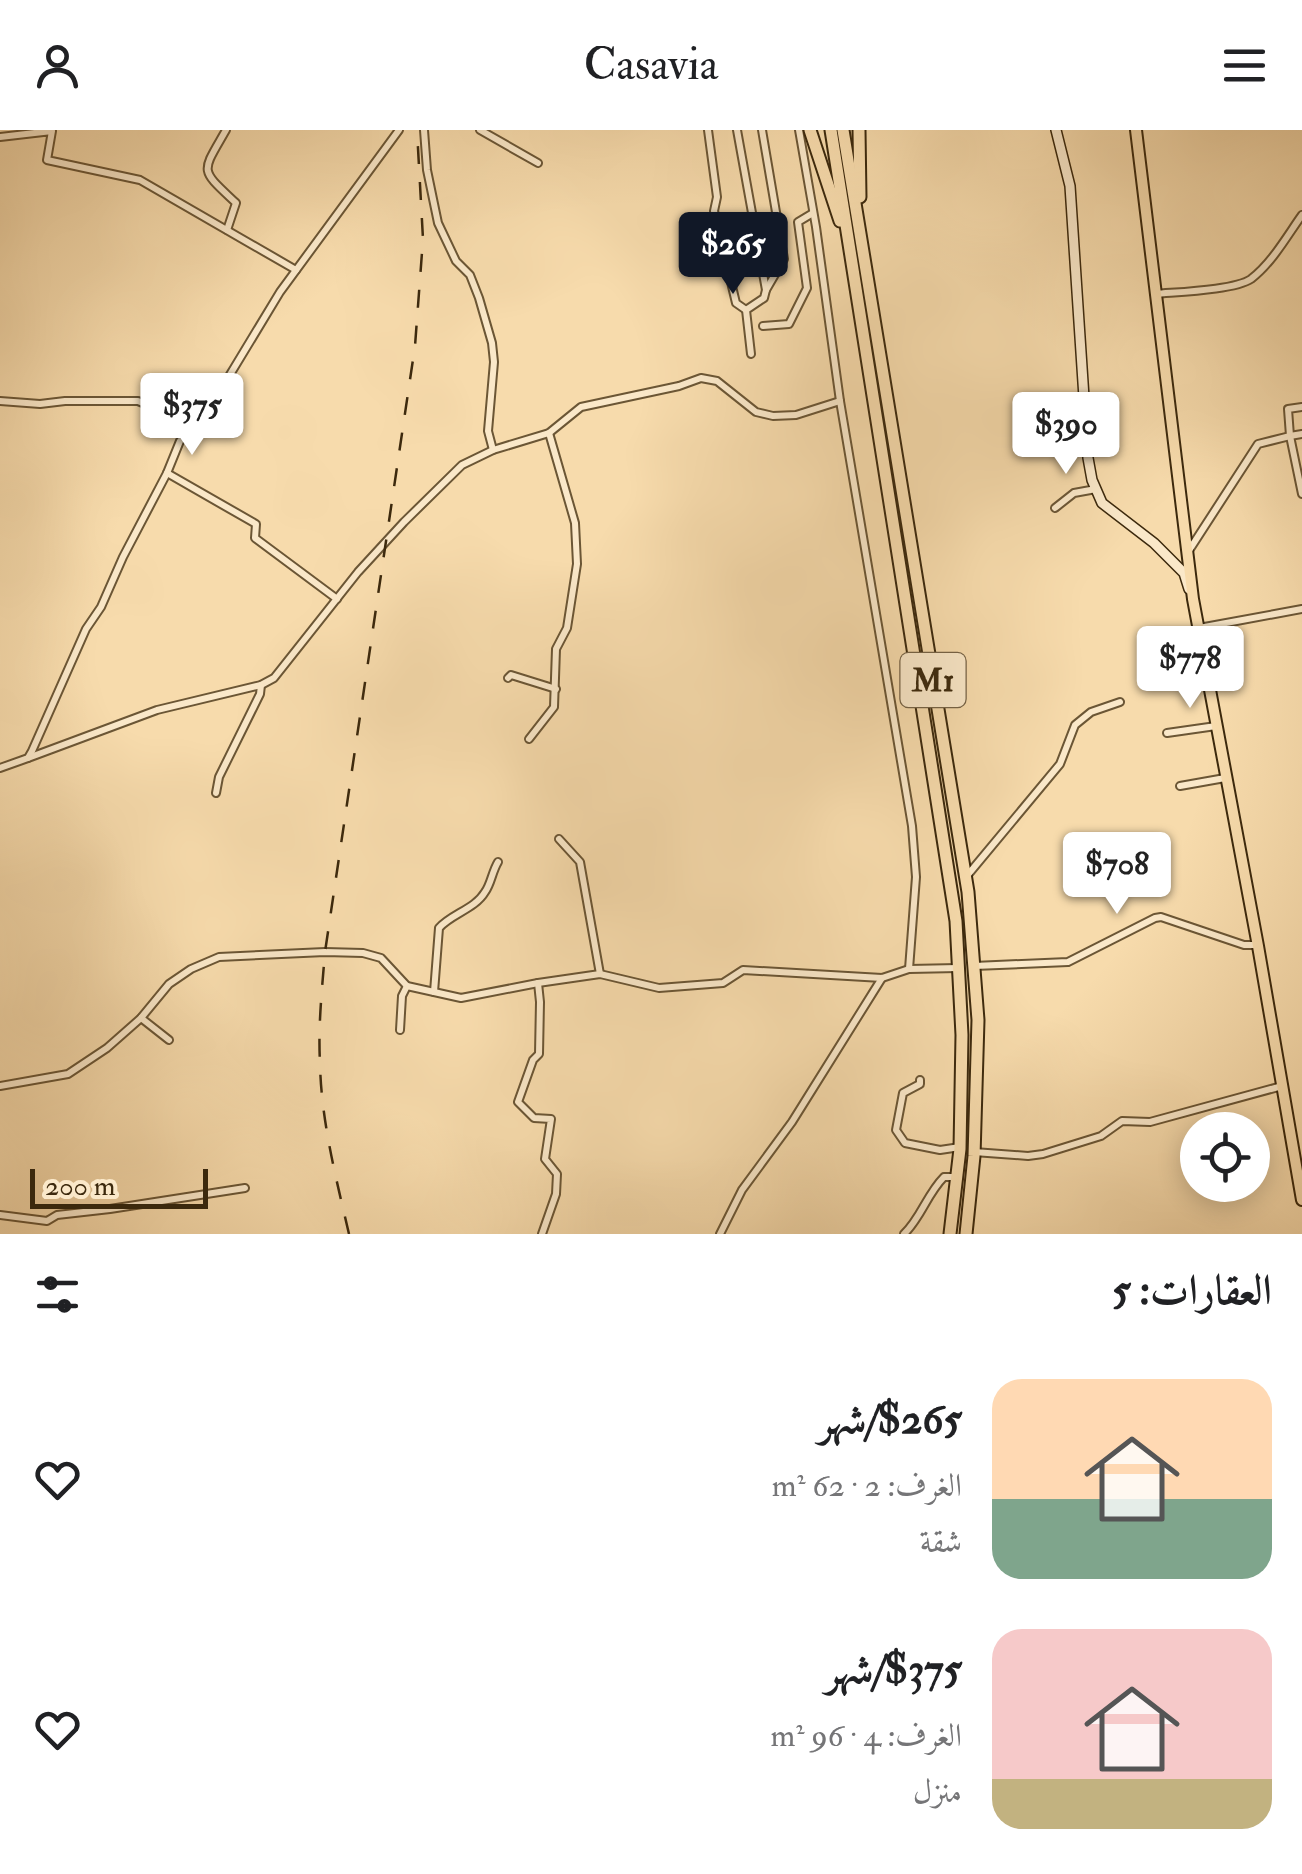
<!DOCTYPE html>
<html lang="ar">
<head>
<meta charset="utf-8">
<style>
	:root { --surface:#fff; --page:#f2f2f2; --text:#202124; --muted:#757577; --accent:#111827 }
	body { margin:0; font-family:"IM FELL Double Pica",Amiri,serif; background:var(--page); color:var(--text); direction:rtl; height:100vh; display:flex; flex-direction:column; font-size:38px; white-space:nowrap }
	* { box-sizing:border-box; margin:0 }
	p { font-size:32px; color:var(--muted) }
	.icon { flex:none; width:55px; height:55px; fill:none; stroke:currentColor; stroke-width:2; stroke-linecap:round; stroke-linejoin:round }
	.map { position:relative; height:1104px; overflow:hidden; direction:ltr }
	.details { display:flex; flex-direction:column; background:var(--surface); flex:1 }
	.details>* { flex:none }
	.tools { position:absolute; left:1180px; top:982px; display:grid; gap:20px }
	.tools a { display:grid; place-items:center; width:90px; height:90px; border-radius:50%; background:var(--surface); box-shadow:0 5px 25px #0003; font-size:50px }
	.scale { position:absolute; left:30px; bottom:25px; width:178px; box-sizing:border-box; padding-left:10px; border:5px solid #3c290d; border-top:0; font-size:28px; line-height:35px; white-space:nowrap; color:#3c290d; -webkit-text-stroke:8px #fae8c9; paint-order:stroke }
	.price { position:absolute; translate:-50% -85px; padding:0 22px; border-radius:10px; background:#fff; color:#222; font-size:32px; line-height:65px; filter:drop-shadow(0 2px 5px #0008) }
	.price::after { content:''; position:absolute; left:50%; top:60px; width:30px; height:22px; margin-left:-15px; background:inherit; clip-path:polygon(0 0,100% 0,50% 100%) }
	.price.on { background:var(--accent); color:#fff }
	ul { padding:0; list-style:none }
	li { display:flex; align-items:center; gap:30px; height:250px; padding:0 30px }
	li span { display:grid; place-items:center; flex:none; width:280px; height:200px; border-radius:30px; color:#555 }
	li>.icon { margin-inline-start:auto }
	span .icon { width:120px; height:120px; fill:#fffc; stroke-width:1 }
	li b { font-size:42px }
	h2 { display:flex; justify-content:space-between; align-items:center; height:120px; padding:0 30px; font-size:42px }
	header { display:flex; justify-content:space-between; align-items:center; height:130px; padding:0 30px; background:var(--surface); font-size:45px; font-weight:600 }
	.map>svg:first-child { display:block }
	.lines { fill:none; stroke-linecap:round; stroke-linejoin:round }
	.street-casing { stroke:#6b5635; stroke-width:10 }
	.secondary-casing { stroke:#3c290d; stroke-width:12 }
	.primary-casing { stroke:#3c290d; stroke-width:14 }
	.highway-casing { stroke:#3c290d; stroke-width:15 }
	.street { stroke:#fae8c9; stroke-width:6 }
	.secondary { stroke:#fae8c9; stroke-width:9 }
	.primary { stroke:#f7dbac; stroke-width:10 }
	.highway { stroke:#f7dbac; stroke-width:11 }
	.rail { stroke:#3c290d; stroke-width:2.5; stroke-dasharray:18 18; stroke-linecap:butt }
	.labels { text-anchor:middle; stroke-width:8; stroke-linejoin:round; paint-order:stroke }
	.shield { fill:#fae8c9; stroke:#756245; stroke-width:2.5 }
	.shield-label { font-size:32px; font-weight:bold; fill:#3c290d }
</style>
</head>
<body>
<header><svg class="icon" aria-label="menu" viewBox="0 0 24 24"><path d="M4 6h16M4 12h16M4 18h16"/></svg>Casavia<svg class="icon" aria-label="person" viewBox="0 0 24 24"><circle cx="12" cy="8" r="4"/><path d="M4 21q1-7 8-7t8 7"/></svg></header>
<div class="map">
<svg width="1302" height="1104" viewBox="0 0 1302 1104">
	<rect width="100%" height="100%" fill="#f7dbac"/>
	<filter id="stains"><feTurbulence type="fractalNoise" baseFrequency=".002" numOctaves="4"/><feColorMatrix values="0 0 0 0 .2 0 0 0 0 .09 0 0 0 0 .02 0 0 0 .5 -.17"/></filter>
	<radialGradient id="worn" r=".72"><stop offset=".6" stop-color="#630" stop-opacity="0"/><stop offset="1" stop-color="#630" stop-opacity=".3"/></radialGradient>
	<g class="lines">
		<!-- street casing -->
		<g class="street-casing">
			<g id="street">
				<path d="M226,0c-25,44 -27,38 10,73l-9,27"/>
				<path d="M424,0l3,40 11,53 18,38 14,14 9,23 13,45 2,19 -6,69 5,19"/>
				<path d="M480,0l58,33"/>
				<path d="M708,0l9,67 -3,14 22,92 10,7"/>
				<path d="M737,0l29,160"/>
				<path d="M799,0l17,97 24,174 72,425 4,51 -7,92"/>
				<path d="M0,7l52,-6 -5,29 93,20 156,90"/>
				<path d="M1156,164c21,-2 79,-4 95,-15 21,-16 36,-43 51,-64"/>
				<path d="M763,196l26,-2 18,-36 -9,-66 15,-9"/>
				<path d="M751,224l-5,-44 18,-12 2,-8 18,-31 -22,-129"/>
				<path d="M0,271l40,3 25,-3h73l56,23"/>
				<path d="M1302,304l-12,2 12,58"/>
				<path d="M167,343l89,51 -1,14 82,61"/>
				<path d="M1055,378l19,-15 22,-4"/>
				<path d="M1188,422l70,-108 32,-8 -2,-27 14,-2"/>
				<path d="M1199,498l103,-19"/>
				<path d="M508,548l3,-3 45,14"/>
				<path d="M1167,603l49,-7"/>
				<path d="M529,609l25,-32 2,-58 11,-21 10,-64 -2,-41 -26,-90"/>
				<path d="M28,628l129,-48 104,-25 13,-7 84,-106 46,-50 58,-57 31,-15 56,-17 32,-26 98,-21 22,-8 16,3 39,31 17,4 23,-1 44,-14"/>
				<path d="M0,638l28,-10 4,-7 54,-122 15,-22 22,-50 44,-84 13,-32 28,-30 72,-119 119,-162"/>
				<path d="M1180,656l45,-8"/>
				<path d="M216,663l3,-16 41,-83 1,-9"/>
				<path d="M559,709l21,23 20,112"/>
				<path d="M966,747l94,-113 15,-39 16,-13 29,-10"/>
				<path d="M974,836l94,-4 87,-44 6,-1 83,28h13"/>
				<path d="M538,853l2,19 -1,52 -6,6 -15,42 16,16 17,1 -6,40 12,15 -1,20 -14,40"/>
				<path d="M434,862l5,-64c12,-14 36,-19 46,-36 6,-8 7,-20 13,-30"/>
				<path d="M141,888l28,22"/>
				<path d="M400,900l2,-34 5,-10"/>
				<path d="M920,950v4l-17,9 -7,37 9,13 35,7 20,-3"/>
				<path d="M0,956l68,-12 39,-26 34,-30 28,-34 22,-15 28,-12 106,-5 38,1 18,5 26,28 54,12 77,-15 62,-9 59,14 64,-5 20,-13 139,8 27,-9 49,-1"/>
				<path d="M974,1022l54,4 15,-2 58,-18 21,-15 28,1 132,-36"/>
				<path d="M0,1085l47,6 10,-6 53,-6 135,-21"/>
				<path d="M720,1104l22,-44 50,-68 90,-144"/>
				<path d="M904,1104c17,-16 23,-40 40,-57h12"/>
			</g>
		</g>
		<!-- secondary casing -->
		<g class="secondary-casing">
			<path id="secondary" d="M1056,0l14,56 18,272 4,22 10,23 52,40 30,30 5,16"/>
		</g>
		<!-- primary casing -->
		<g class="primary-casing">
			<path id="primary" d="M1136,0l57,469 65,347 44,254"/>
		</g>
		<!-- highway casing -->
		<g class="highway-casing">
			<g id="highway">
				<path d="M810,0l30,91"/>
				<path d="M831,0l125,791 6,114 -2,114 -10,85"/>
				<path d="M843,0l125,762 10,128 -4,136 -8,78"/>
				<path d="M859,0l1,67"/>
			</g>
		</g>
		<!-- street -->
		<use href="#street" class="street"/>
		<!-- secondary -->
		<use href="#secondary" class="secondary"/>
		<!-- primary -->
		<use href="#primary" class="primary"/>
		<!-- highway -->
		<use href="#highway" class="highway"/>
		<!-- rail -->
		<path class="rail" d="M349,1104c-13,-56 -28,-114 -29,-171 -2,-37 2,-74 5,-111l90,-606 8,-107 -6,-109"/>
	</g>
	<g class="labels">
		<!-- shield labels -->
		<rect class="shield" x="900.5" y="523" width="65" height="54" rx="8"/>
		<g class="shield-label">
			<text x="933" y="561">M1</text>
		</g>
	</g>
	<rect width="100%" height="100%" filter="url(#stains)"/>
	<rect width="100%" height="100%" fill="url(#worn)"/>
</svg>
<div class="tools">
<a><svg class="icon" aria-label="locate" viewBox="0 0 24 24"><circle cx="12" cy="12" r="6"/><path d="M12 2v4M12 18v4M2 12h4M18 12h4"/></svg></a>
</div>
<div class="scale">200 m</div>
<b class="price on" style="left:733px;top:167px">$265</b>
<b class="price" style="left:192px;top:328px">$375</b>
<b class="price" style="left:1066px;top:347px">$390</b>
<b class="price" style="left:1190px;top:581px">$778</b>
<b class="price" style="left:1117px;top:787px">$708</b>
</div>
<section class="details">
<h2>العقارات: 5<svg class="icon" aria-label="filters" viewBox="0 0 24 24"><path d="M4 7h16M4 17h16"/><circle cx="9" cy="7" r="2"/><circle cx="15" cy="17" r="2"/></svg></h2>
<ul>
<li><span style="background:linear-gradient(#ffd9b3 60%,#7fa58c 0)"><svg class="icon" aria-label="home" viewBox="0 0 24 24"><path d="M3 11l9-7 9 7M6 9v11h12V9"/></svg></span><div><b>$265/شهر</b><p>الغرف: 2 · 62 m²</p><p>شقة</p></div><svg class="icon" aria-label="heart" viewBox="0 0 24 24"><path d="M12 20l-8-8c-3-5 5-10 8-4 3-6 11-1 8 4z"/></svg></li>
<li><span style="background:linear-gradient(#f6c9c9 75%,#c2b280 0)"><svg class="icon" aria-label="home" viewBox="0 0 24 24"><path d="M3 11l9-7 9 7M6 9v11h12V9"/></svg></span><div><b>$375/شهر</b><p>الغرف: 4 · 96 m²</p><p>منزل</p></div><svg class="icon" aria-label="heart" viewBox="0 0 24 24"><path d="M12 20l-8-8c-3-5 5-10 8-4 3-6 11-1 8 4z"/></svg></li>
</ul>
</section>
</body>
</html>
